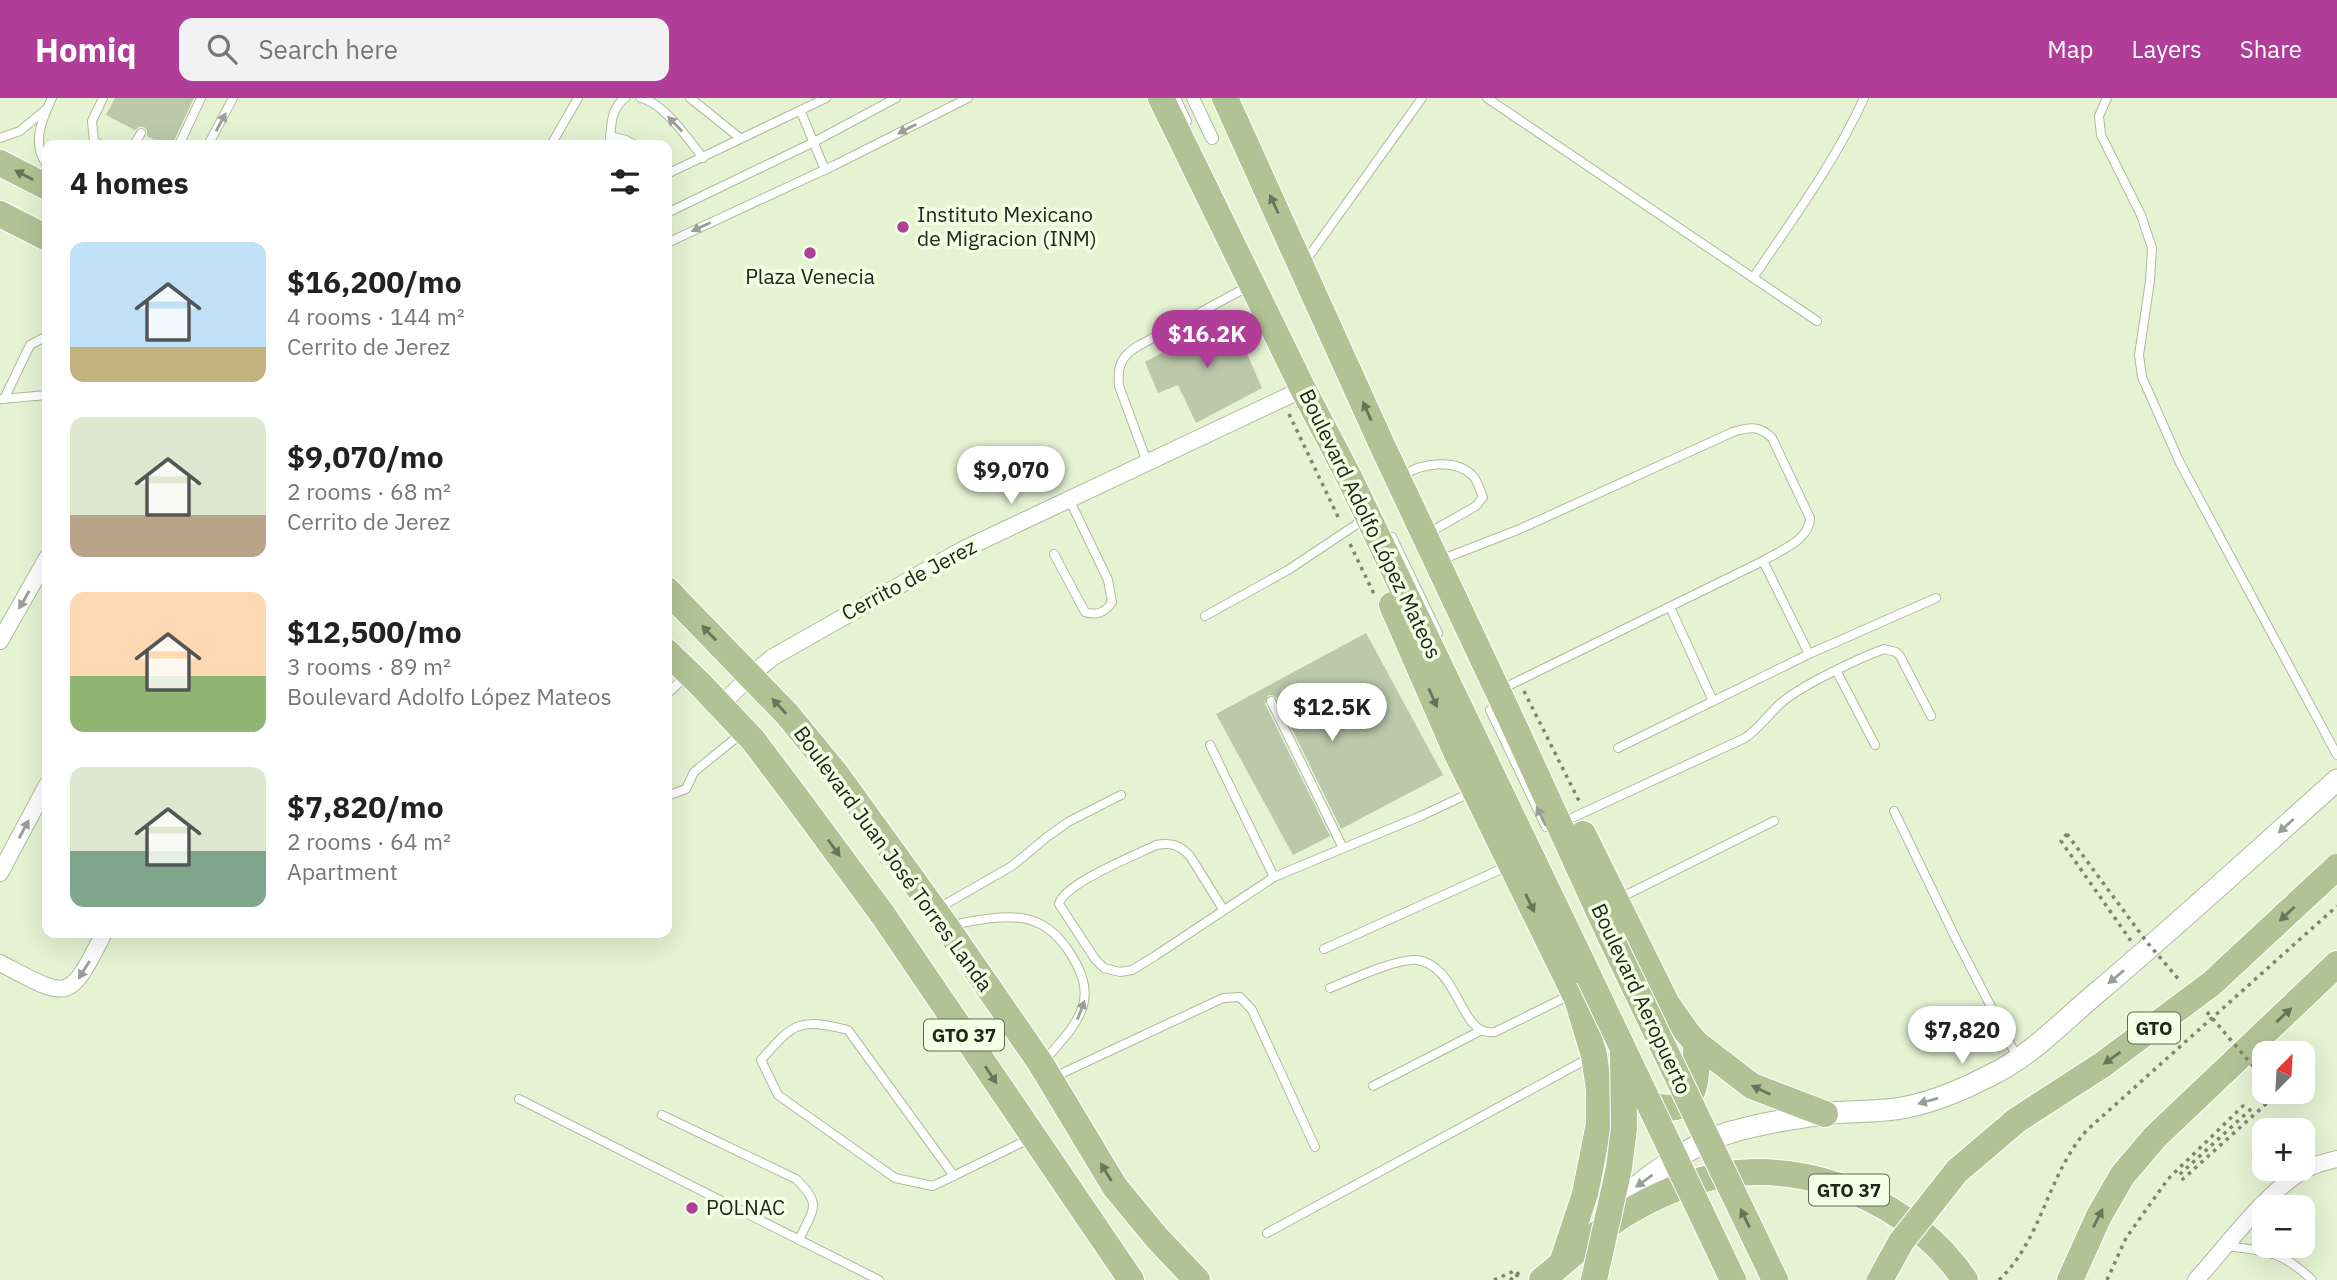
<!DOCTYPE html>
<html lang="en">
<head>
<meta charset="utf-8">
<style>
	:root { --surface:#fff; --page:#f2f2f2; --text:#222; --muted:#767676; --accent:#b03e99 }
	body { margin:0; font-family:"IBM Plex Sans",sans-serif; background:var(--page); color:var(--text); height:100vh; display:flex; flex-direction:column; font-size:26px; white-space:nowrap }
	* { box-sizing:border-box; margin:0 }
	p { font-size:23px; color:var(--muted) }
	.icon { flex:none; width:38px; height:38px; fill:none; stroke:currentColor; stroke-width:2; stroke-linecap:round; stroke-linejoin:round }
	.map { position:relative; flex:1; overflow:hidden }
	.details { position:absolute; left:42px; top:42px; width:630px; height:798px; display:flex; flex-direction:column; background:var(--surface); border-radius:14px; box-shadow:0 7px 28px #0002 }
	.details>* { flex:none }
	.needle { width:46px; rotate:24deg }
	.buttons { position:absolute; left:2252px; top:943px; display:grid; gap:14px }
	.buttons a { display:grid; place-items:center; width:63px; height:63px; border-radius:14px; background:var(--surface); box-shadow:0 7px 28px #0002; font-size:35px }
	.price { position:absolute; translate:-50% -60px; padding:0 16px; border-radius:24px; background:#fff; color:#222; font-size:23px; line-height:46px; filter:drop-shadow(0 2px 4px #0008) }
	.price::after { content:''; position:absolute; left:50%; top:42px; width:21px; height:16px; margin-left:-10px; background:inherit; clip-path:polygon(0 0,100% 0,50% 100%) }
	.price.current { background:var(--accent); color:#fff }
	ul { padding:0; list-style:none }
	li { display:flex; align-items:center; gap:21px; height:175px; padding:0 28px }
	li span { display:grid; place-items:center; flex:none; width:196px; height:140px; border-radius:14px; color:#555 }
	li>.icon { margin-inline-start:auto }
	span .icon { width:84px; height:84px; fill:#fffc; stroke-width:1 }
	li b { font-size:30px }
	h2 { display:flex; justify-content:space-between; align-items:center; height:84px; padding:0 28px; font-size:30px }
	header { display:flex; align-items:center; gap:42px; box-sizing:border-box; height:98px; padding:0 35px; background:var(--accent); color:#fff }
	header strong { font-size:33px }
	nav { display:flex; gap:38px; margin-inline-start:auto; font-size:24px }
	.search { width:490px; height:63px; background:var(--page); display:flex; align-items:center; gap:18px; box-sizing:border-box; padding:0 24px; border-radius:14px; color:var(--muted); font-size:26px }
	.map>svg:first-child { display:block }
	.building { fill:#bbc8a9 }
	.lines { fill:none; stroke-linecap:round; stroke-linejoin:round }
	.service-casing { stroke:#adbb9c; stroke-width:10 }
	.pedestrian-casing { stroke:#adbb9c; stroke-width:14 }
	.minor-casing { stroke:#adbb9c; stroke-width:18 }
	.tertiary-casing { stroke:#adbb9c; stroke-width:23 }
	.primary-casing { stroke:#fff; stroke-width:28 }
	.path { stroke:#7d8671; stroke-width:3.5; stroke-dasharray:3.5 5; stroke-linecap:butt }
	.service { stroke:#fff; stroke-width:8 }
	.pedestrian { stroke:#fff; stroke-width:12 }
	.minor { stroke:#fff; stroke-width:16 }
	.tertiary { stroke:#fff; stroke-width:21 }
	.primary { stroke:#b1c395; stroke-width:26 }
	.primary-bridge-casing { stroke:#fff; stroke-width:28; stroke-linecap:butt }
	.path-bridge { stroke:#7d8671; stroke-width:3.5; stroke-dasharray:3.5 5; stroke-linecap:butt }
	.primary-bridge { stroke:#b1c395; stroke-width:26 }
	.oneway { fill:#9b9d98 }
	.oneway2 { fill:#697458 }
	.poi-dot { fill:#b03e99; stroke:#f3ffe5; stroke-width:2.5 }
	.labels { text-anchor:middle; stroke-width:7; stroke-linejoin:round; paint-order:stroke }
	.shield { fill:#f3ffe5; stroke:#606757; stroke-width:2 }
	.shield-label { font-size:19px; font-weight:bold; fill:#21261a }
	.poi-label { font-size:21px; fill:#21261a; stroke:#f3ffe5; text-anchor:start }
	.street-label { font-size:21px; fill:#21261a; stroke:#f3ffe5 }
</style>
</head>
<body>
<header>
<strong>Homiq</strong>
<div class="search"><svg class="icon" aria-label="search" viewBox="0 0 24 24"><circle cx="10" cy="10" r="6"/><path d="M15 15l6 6"/></svg>Search here</div>
<nav><a>Map</a><a>Layers</a><a>Share</a></nav>
</header>
<div class="map">
<svg width="2337" height="1182" viewBox="0 0 2337 1182">
	<rect width="100%" height="100%" fill="#e5f3d3"/>
	<!-- building -->
	<g class="building">
		<path d="M115,0h79l-22,47h-8l-17,-9v-6l-3,-3h-6l-3,3 -29,-15z"/>
		<path d="M1230,217l32,73 -66,35 -18,-38 -20,8 -13,-31z"/>
		<path d="M1366,535l77,142 -102,54 -64,-131 -5,-3h-4l-3,9 65,132 -37,19 -77,-141z"/>
	</g>
	<g class="lines">
		<!-- service casing -->
		<g class="service-casing">
			<g id="service">
				<path d="M641,0c23,5 48,42 62,60"/>
				<path d="M690,0l50,40"/>
				<path d="M1176,0l11,23"/>
				<path d="M1487,0l330,223"/>
				<path d="M2107,0l-8,18 2,19 40,80 11,33 -2,33 -11,74 3,22 38,86 157,292"/>
				<path d="M801,14l24,58"/>
				<path d="M610,38l16,4 9,5"/>
				<path d="M0,40l20,-7 25,-21"/>
				<path d="M101,47l-7,-4 -2,-20 11,-23"/>
				<path d="M134,47l7,-12"/>
				<path d="M179,47l22,-47"/>
				<path d="M208,47l25,-47"/>
				<path d="M551,47l27,-47"/>
				<path d="M610,47c1,-18 0,-36 15,-47"/>
				<path d="M47,67c-16,-21 -5,-46 5,-67"/>
				<path d="M667,76l159,-76"/>
				<path d="M667,115l145,-70 84,-45"/>
				<path d="M667,145l168,-78 133,-67"/>
				<path d="M1304,165l118,-165"/>
				<path d="M1753,180c39,-58 82,-116 111,-180"/>
				<path d="M1,301l46,-4"/>
				<path d="M4,301l26,-54 17,-9"/>
				<path d="M1147,364l-28,-76c-2,-19 2,-30 19,-40l111,-60"/>
				<path d="M1404,377c18,-12 52,-17 69,1 5,5 7,15 10,21l-7,9 -42,24"/>
				<path d="M1392,439l46,96"/>
				<path d="M1054,456l31,58c11,4 21,0 27,-10l-4,-22 -39,-81"/>
				<path d="M1448,459l72,-28 213,-97c16,-5 26,-7 39,6l38,80c0,22 -31,33 -47,43l46,93 127,-56"/>
				<path d="M1670,509l43,94"/>
				<path d="M1205,518l83,-46 69,-46"/>
				<path d="M1837,574l38,73"/>
				<path d="M1510,587l253,-124"/>
				<path d="M667,596l20,-19"/>
				<path d="M1271,603l72,147"/>
				<path d="M1490,612l56,117"/>
				<path d="M1210,647l64,132 147,-61 51,-24"/>
				<path d="M1618,650l191,-94"/>
				<path d="M667,698l19,-7 8,-17 48,-39"/>
				<path d="M1894,713l63,130 61,118"/>
				<path d="M1574,719l171,-79c14,-10 23,-23 36,-35 21,-18 76,-44 103,-54l12,3 4,4 31,60"/>
				<path d="M1618,801l156,-78"/>
				<path d="M937,811l75,-43 35,-29 21,-15 53,-27"/>
				<path d="M1223,811l-33,-53c-10,-11 -19,-14 -34,-11 -20,10 -93,39 -97,59l36,55 9,9 16,4 12,-2 23,-14 119,-79"/>
				<path d="M951,827c23,-4 47,-10 70,-7 20,3 33,13 45,29 36,51 15,72 -21,113"/>
				<path d="M1324,851l184,-83"/>
				<path d="M1330,890c20,-8 67,-30 87,-28 43,6 42,78 78,72l77,-38"/>
				<path d="M1052,980l171,-80 17,-1 12,13 63,137"/>
				<path d="M1373,988l107,-55"/>
				<path d="M519,1001l360,181"/>
				<path d="M662,1017l134,64c27,26 17,30 3,61"/>
				<path d="M954,1078l-106,-146c-50,-13 -55,-6 -87,30l17,35 117,83 38,8 98,-48"/>
				<path d="M1267,1135l322,-175"/>
				<path d="M2227,1148c40,5 55,5 85,34"/>
			</g>
		</g>
		<!-- pedestrian casing -->
		<g class="pedestrian-casing">
			<path id="pedestrian" d="M1193,0l19,40"/>
		</g>
		<!-- minor casing -->
		<g class="minor-casing">
			<g id="minor">
				<path d="M0,543l47,-83"/>
				<path d="M720,608l31,-31 22,-18 189,-107 341,-161"/>
				<path d="M0,775l47,-88"/>
				<path d="M0,865c69,36 68,41 104,-30"/>
				<path d="M2196,1182c30,-33 76,-96 115,-113 8,-4 18,-6 26,-8"/>
			</g>
		</g>
		<!-- tertiary casing -->
		<g class="tertiary-casing">
			<path id="tertiary" d="M1608,1116c30,-33 84,-72 127,-83 28,-8 59,-13 88,-17 28,-4 57,-1 84,-7 30,-6 57,-18 84,-32 40,-19 74,-56 108,-84 81,-69 159,-140 238,-211"/>
		</g>
		<!-- primary casing -->
		<g class="primary-casing">
			<g id="primary">
				<path d="M1161,0l142,291 45,86 241,502"/>
				<path d="M1225,0l157,347 128,272 101,221"/>
				<path d="M0,65l47,24"/>
				<path d="M0,116l47,24"/>
				<path d="M667,492l120,124 50,61 109,151 95,138 74,123 42,51 40,42"/>
				<path d="M1392,507l65,149 120,245 17,56 5,35v34l-14,70 -23,69"/>
				<path d="M667,554l33,32 53,56 40,53 90,122 248,365"/>
				<path d="M1583,736l84,170 19,27 10,12 56,43 73,28"/>
				<path d="M1636,997c17,13 45,22 56,-3 6,-14 4,-34 4,-49"/>
				<path d="M1542,1182c27,-22 54,-48 83,-66 27,-17 62,-32 93,-38 91,-18 196,28 247,104"/>
				<path d="M2070,1182l29,-64 23,-40 33,-39 182,-173"/>
			</g>
		</g>
		<!-- path -->
		<g class="path">
			<path d="M1289,316l51,107"/>
			<path d="M1350,446l24,50"/>
			<path d="M1524,593l56,112"/>
			<path d="M2067,736l-6,7 70,100"/>
			<path d="M1510,1182l12,-10"/>
			<path d="M1999,1182c44,-42 48,-105 88,-150l250,-224"/>
			<path d="M2107,1182l19,-42 42,-59 75,-73 7,4 -71,65 4,4 94,-85 -2,-2"/>
		</g>
		<!-- service -->
		<use href="#service" class="service"/>
		<!-- pedestrian -->
		<use href="#pedestrian" class="pedestrian"/>
		<!-- minor -->
		<use href="#minor" class="minor"/>
		<!-- tertiary -->
		<use href="#tertiary" class="tertiary"/>
		<!-- primary -->
		<use href="#primary" class="primary"/>
		<!-- primary-bridge casing -->
		<g class="primary-bridge-casing">
			<g id="primary-bridge">
				<path d="M1611,840l164,342"/>
				<path d="M1589,879l144,303"/>
				<path d="M1594,1182l25,-112 5,-40 -1,-75"/>
				<path d="M1880,1182l21,-38 56,-71 60,-51 85,-55 109,-81 126,-117"/>
			</g>
		</g>
		<!-- path-bridge -->
		<g class="path-bridge">
			<path d="M2067,736l79,107 35,41"/>
			<path d="M2207,914l57,67"/>
			<path d="M1494,1182l20,-9 6,9"/>
		</g>
		<!-- primary-bridge -->
		<use href="#primary-bridge" class="primary-bridge"/>
	</g>
	<!-- one-way arrows -->
	<defs><path id="oneway-solid" d="M-6-.8H1V-3.2L6.5 0L1 3.2V.8H-6Z" transform="scale(1.75)"/></defs>
	<g class="oneway">
		<use href="#oneway-solid" transform="translate(221 24) rotate(-62)"/>
		<use href="#oneway-solid" transform="translate(675 26) rotate(-134)"/>
		<use href="#oneway-solid" transform="translate(907 31) rotate(153)"/>
		<use href="#oneway-solid" transform="translate(701 129) rotate(155)"/>
		<use href="#oneway-solid" transform="translate(24 502) rotate(120)"/>
		<use href="#oneway-solid" transform="translate(1541 718) rotate(-116)"/>
		<use href="#oneway-solid" transform="translate(2286 728) rotate(138)"/>
		<use href="#oneway-solid" transform="translate(24 731) rotate(-62)"/>
		<use href="#oneway-solid" transform="translate(84 872) rotate(122)"/>
		<use href="#oneway-solid" transform="translate(2116 879) rotate(140)"/>
		<use href="#oneway-solid" transform="translate(1081 912) rotate(-69)"/>
		<use href="#oneway-solid" transform="translate(1928 1003) rotate(164)"/>
		<use href="#oneway-solid" transform="translate(1644 1083) rotate(144)"/>
	</g>
	<g class="oneway2">
		<use href="#oneway-solid" transform="translate(24 77) rotate(-153)"/>
		<use href="#oneway-solid" transform="translate(1274 106) rotate(-115)"/>
		<use href="#oneway-solid" transform="translate(1367 313) rotate(-114)"/>
		<use href="#oneway-solid" transform="translate(709 535) rotate(-134)"/>
		<use href="#oneway-solid" transform="translate(1433 600) rotate(66)"/>
		<use href="#oneway-solid" transform="translate(779 608) rotate(-133)"/>
		<use href="#oneway-solid" transform="translate(834 750) rotate(54)"/>
		<use href="#oneway-solid" transform="translate(1530 805) rotate(64)"/>
		<use href="#oneway-solid" transform="translate(2287 816) rotate(137)"/>
		<use href="#oneway-solid" transform="translate(2284 917) rotate(-43)"/>
		<use href="#oneway-solid" transform="translate(2112 960) rotate(144)"/>
		<use href="#oneway-solid" transform="translate(991 977) rotate(56)"/>
		<use href="#oneway-solid" transform="translate(1761 992) rotate(-154)"/>
		<use href="#oneway-solid" transform="translate(1106 1074) rotate(-121)"/>
		<use href="#oneway-solid" transform="translate(1745 1120) rotate(-116)"/>
		<use href="#oneway-solid" transform="translate(2098 1120) rotate(-63)"/>
	</g>
	<!-- markers -->
	<g class="poi-dot">
		<circle cx="903" cy="129" r="7"/>
		<circle cx="810" cy="155" r="7"/>
		<circle cx="692" cy="1110" r="7"/>
	</g>
	<g class="labels">
		<!-- shield labels -->
		<g class="shield">
			<rect x="2128" y="914.5" width="52" height="31" rx="5"/>
			<rect x="924" y="921.5" width="80" height="31" rx="5"/>
			<rect x="1809" y="1076.5" width="80" height="31" rx="5"/>
		</g>
		<g class="shield-label">
			<text x="2154" y="937">GTO</text>
			<text x="964" y="944">GTO 37</text>
			<text x="1849" y="1099">GTO 37</text>
		</g>
		<!-- poi labels -->
		<g class="poi-label">
			<text x="917" y="124">Instituto Mexicano<tspan x="917" dy="24">de Migracion (INM)</tspan></text>
			<text x="810" y="186" text-anchor="middle">Plaza Venecia</text>
			<text x="706" y="1117">POLNAC</text>
		</g>
		<!-- street labels -->
		<g class="street-label">
			<text transform="translate(1370 426) rotate(64)" y="7">Boulevard Adolfo López Mateos</text>
			<text transform="translate(909 482) rotate(-28)" y="7">Cerrito de Jerez</text>
			<text transform="translate(893 761) rotate(54)" y="7">Boulevard Juan José Torres Landa</text>
			<text transform="translate(1641 901) rotate(65)" y="7">Boulevard Aeropuerto</text>
		</g>
	</g>
</svg>
<div class="buttons">
<a><svg class="needle" viewBox="-14 -14 28 28"><path d="M0-13l5 13h-10z" fill="#e53935"/><path d="M0 13l5-13h-10z" fill="#767676"/></svg></a>
<a>+</a>
<a>−</a>
</div>
<b class="price current" style="left:1207px;top:272px">$16.2K</b>
<b class="price" style="left:1011px;top:408px">$9,070</b>
<b class="price" style="left:1332px;top:645px">$12.5K</b>
<b class="price" style="left:1962px;top:968px">$7,820</b>
<section class="details">
<h2>4 homes<svg class="icon" aria-label="filters" viewBox="0 0 24 24"><path d="M4 7h16M4 17h16"/><circle cx="9" cy="7" r="2"/><circle cx="15" cy="17" r="2"/></svg></h2>
<ul>
<li><span style="background:linear-gradient(#bfe0f5 75%,#c2b280 0)"><svg class="icon" aria-label="home" viewBox="0 0 24 24"><path d="M3 11l9-7 9 7M6 9v11h12V9"/></svg></span><div><b>$16,200/mo</b><p>4 rooms · 144 m²</p><p>Cerrito de Jerez</p></div></li>
<li><span style="background:linear-gradient(#dfe7d0 70%,#b9a48a 0)"><svg class="icon" aria-label="home" viewBox="0 0 24 24"><path d="M3 11l9-7 9 7M6 9v11h12V9"/></svg></span><div><b>$9,070/mo</b><p>2 rooms · 68 m²</p><p>Cerrito de Jerez</p></div></li>
<li><span style="background:linear-gradient(#ffd9b3 60%,#8fb573 0)"><svg class="icon" aria-label="home" viewBox="0 0 24 24"><path d="M3 11l9-7 9 7M6 9v11h12V9"/></svg></span><div><b>$12,500/mo</b><p>3 rooms · 89 m²</p><p>Boulevard Adolfo López Mateos</p></div></li>
<li><span style="background:linear-gradient(#dfe7d0 60%,#7fa58c 0)"><svg class="icon" aria-label="home" viewBox="0 0 24 24"><path d="M3 11l9-7 9 7M6 9v11h12V9"/></svg></span><div><b>$7,820/mo</b><p>2 rooms · 64 m²</p><p>Apartment</p></div></li>
</ul>
</section>
</div>
</body>
</html>
